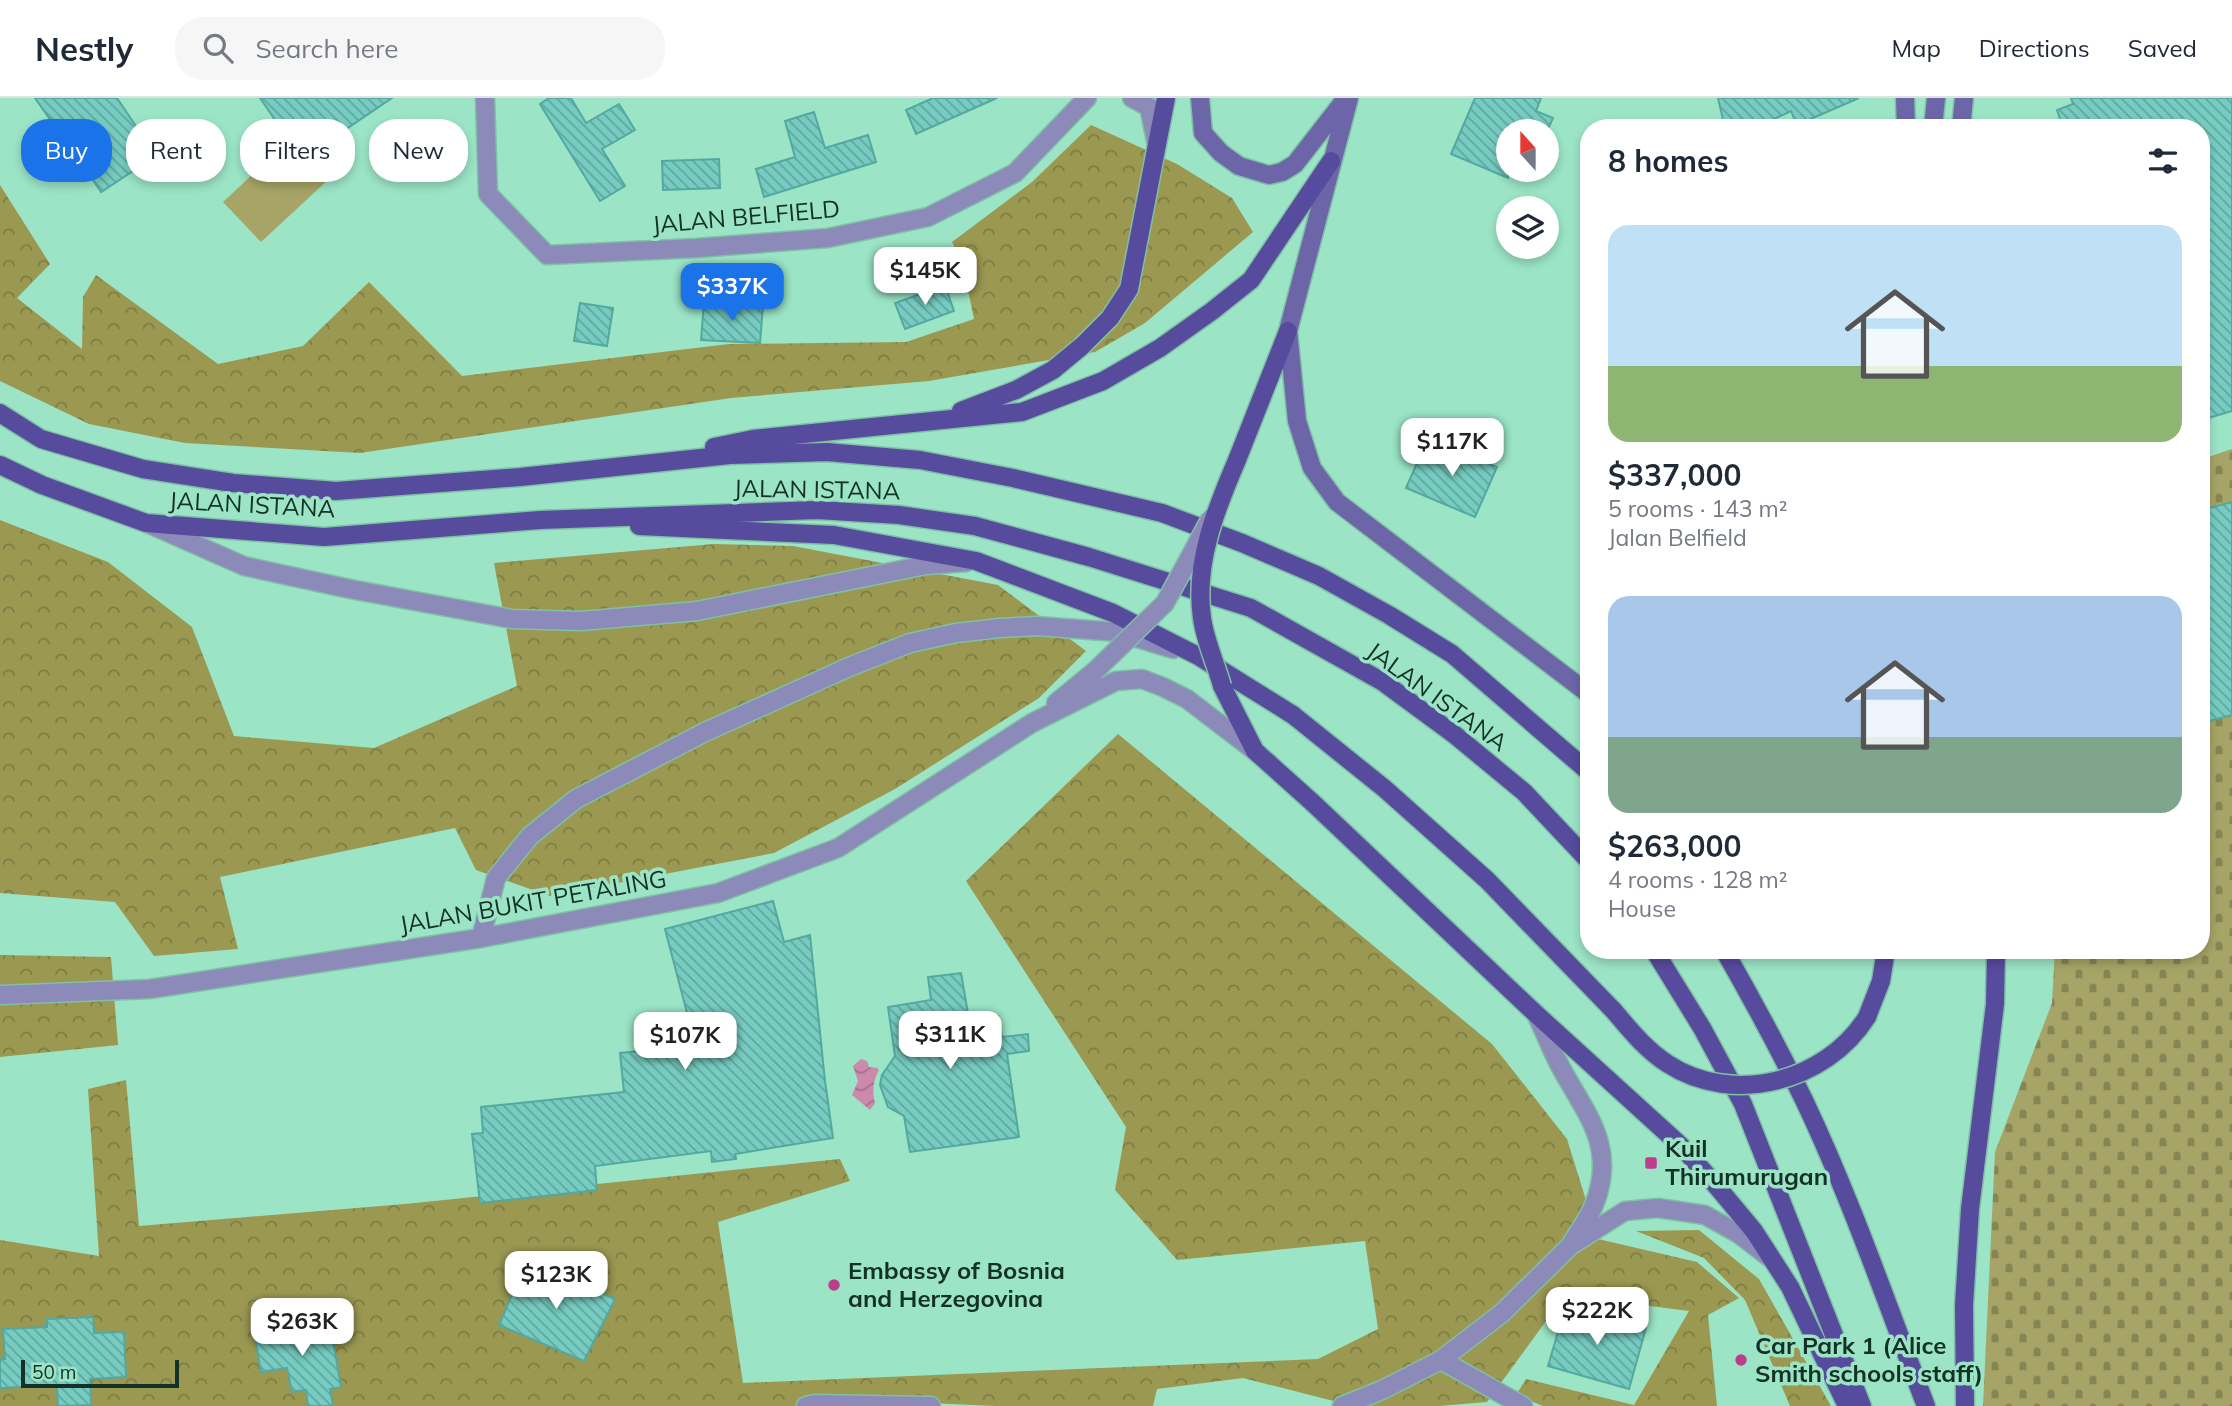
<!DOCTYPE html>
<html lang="en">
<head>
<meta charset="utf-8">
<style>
	:root { --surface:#fff; --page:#f6f6f7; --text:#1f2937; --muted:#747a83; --line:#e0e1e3; --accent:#1a73e8 }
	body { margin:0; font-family:Mulish,sans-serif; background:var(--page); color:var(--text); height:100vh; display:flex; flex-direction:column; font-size:26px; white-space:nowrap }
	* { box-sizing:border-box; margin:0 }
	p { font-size:23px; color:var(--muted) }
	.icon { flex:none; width:38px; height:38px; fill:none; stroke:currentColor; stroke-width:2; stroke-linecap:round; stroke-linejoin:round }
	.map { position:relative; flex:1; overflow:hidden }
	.details { position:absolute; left:1580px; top:21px; width:630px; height:840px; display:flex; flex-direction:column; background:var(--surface); border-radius:28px; box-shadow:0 4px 10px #0003 }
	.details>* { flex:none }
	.banner { position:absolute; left:21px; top:21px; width:665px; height:63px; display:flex; gap:14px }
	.needle { width:46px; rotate:339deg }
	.tools { position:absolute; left:1496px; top:21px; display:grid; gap:14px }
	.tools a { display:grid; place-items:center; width:63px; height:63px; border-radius:50%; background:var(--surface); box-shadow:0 4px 10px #0003; font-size:35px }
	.scale { position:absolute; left:21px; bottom:18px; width:158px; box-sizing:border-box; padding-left:7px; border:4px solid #133125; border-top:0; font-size:19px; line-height:24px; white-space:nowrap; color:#133125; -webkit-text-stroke:5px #9be4c6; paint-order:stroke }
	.price { position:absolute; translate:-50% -60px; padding:0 16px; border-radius:14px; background:#fff; color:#222; font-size:23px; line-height:46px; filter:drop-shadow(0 2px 4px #0008) }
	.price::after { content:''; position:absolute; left:50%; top:42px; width:21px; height:16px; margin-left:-10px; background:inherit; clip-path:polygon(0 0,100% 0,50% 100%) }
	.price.active { background:var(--accent); color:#fff }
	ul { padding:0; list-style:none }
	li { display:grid; align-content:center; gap:14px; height:371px; padding:0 28px }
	li span { display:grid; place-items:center; height:217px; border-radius:21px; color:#555 }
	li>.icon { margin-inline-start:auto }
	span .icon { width:126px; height:126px; fill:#fffc; stroke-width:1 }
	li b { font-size:30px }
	h2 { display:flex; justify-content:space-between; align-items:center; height:84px; padding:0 28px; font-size:30px }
	.pill { padding:0 24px; border-radius:28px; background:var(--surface); box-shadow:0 4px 10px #0003; font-size:24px; line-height:63px }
	.pill.active { background:var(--accent); color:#fff }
	header { display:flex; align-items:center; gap:42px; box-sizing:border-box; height:98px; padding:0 35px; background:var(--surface); border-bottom:2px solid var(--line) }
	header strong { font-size:33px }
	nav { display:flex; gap:38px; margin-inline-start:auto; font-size:24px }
	.search { width:490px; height:63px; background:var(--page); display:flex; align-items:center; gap:18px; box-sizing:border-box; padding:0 24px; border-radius:28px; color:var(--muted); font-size:26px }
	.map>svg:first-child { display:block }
	.grass { fill:#a6a466 }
	.forest { fill:url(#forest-crowns) }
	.cemetery { fill:url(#cemetery-stones) }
	.water { fill:url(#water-waves) }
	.building { fill:url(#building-back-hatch); stroke:#53a8a0; stroke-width:2 }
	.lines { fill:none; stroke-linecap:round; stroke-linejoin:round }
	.minor-casing { stroke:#80c0a6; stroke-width:21 }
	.secondary-casing { stroke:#80c0a6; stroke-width:21 }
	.primary-casing { stroke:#80c0a6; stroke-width:21 }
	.minor { stroke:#8c8ab8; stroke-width:18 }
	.secondary { stroke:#6c66a9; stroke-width:18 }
	.primary { stroke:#564b9d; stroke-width:18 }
	.minor-bridge-casing { stroke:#80c0a6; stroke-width:21; stroke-linecap:butt }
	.primary-bridge-casing { stroke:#80c0a6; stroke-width:21; stroke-linecap:butt }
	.minor-bridge { stroke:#8c8ab8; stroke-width:18 }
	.primary-bridge { stroke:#564b9d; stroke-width:18 }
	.poi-dot { fill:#bc3e8b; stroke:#9be4c6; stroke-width:2.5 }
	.labels { text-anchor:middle; stroke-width:7; stroke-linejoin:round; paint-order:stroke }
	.street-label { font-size:24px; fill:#133125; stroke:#9be4c6 }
	.poi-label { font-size:24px; font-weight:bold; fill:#133125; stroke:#9be4c6; text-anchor:start }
</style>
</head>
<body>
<header>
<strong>Nestly</strong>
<div class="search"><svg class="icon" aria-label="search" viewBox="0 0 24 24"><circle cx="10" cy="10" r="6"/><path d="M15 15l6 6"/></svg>Search here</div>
<nav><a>Map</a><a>Directions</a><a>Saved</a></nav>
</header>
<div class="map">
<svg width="2232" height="1308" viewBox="0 0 2232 1308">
	<defs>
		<pattern id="forest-crowns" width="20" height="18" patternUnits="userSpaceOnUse" patternTransform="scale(1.75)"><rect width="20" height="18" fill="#9b9852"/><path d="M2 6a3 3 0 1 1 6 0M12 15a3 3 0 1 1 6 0" fill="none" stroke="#7d7d44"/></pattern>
		<pattern id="cemetery-stones" width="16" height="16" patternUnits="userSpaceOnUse" patternTransform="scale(1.75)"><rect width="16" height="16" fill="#a6a466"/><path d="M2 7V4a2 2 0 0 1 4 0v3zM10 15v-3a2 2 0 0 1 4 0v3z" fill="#868654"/></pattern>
		<pattern id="water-waves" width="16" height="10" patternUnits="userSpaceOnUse" patternTransform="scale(1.75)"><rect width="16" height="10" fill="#cb89ac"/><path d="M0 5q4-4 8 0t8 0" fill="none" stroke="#a4718c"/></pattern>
		<pattern id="building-back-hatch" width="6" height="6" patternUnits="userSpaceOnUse" patternTransform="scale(1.75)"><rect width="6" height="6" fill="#77ccc2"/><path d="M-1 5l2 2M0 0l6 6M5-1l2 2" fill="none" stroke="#60a69d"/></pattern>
	</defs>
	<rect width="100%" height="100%" fill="#9be4c6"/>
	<!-- grass -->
	<path class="grass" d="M293,39l37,41 -69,64 -38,-40z"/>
	<!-- forest -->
	<g class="forest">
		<path d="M1091,27l86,39 55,34 21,34 -108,91 -50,29 -166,29 -198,17 -371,55 -175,-10 -96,-19 -89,-43v-196l50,79 -33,34 65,51 1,-52 13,-22 122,89 85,-18 66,-64 93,94 267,-32 177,-2 68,-23 -12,-57 -10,-20 80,-60z"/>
		<path d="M0,422l108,42 84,65 42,109 140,12 143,-62 -23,-123 220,-19 79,2 205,39 88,66 -47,47 -144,91 -121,64 -224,43 -74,-26 -21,-42 -235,49 18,72 -84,7 -39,-54 -115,-9z"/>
		<path d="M1118,636l374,310 75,95 31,100 99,23 42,36 -31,17 9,91h-174l-27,-11 10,-16 108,26 55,-94 -124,-16 -78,107 -48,4h-86l-110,-28 -86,11 -4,17h-158l-66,-3 -2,3h-927v-166l99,16 -11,-167 38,-9 13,146 266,-22 435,-45 10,22 -132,41 25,161 575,-24 60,-30 -13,-88 -188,19 -62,-70 11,-63 -160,-246z"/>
		<path d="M0,857l111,2 7,88 -118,12z"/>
		<path d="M1699,1132l60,49 72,127h-41l-45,-106 -41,-42 -68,-27z"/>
	</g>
	<!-- cemetery -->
	<path class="cemetery" d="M2232,351v957h-249l12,-254 57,-149 3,-53h147v-491z"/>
	<!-- water -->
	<path class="water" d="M861,961l6,2 2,6 8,1 2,2c-6,11 -7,21 -4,33l-5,7 -18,-15 6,-14 -5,-15z"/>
	<!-- building -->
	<g class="building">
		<path d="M35,0h82l39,58 -55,36 -48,-73 -2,2z"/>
		<path d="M260,0h132l-90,61z"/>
		<path d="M549,0h22l15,25 33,-19 16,26 -33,19 23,37 -25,15 -60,-97z"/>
		<path d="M933,0h64l-81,36 -10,-24z"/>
		<path d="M1475,0h66l-5,13 17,7 -6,13h-39v47l-57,-24z"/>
		<path d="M1718,0h141l-62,27 -6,-14 -36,17h-30z"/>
		<path d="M2071,0h161v313l-30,9v-292h-139l-6,-18 16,-6z"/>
		<path d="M814,14l11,36 43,-13 8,27 -112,35 -8,-28 39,-12 -10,-36z"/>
		<path d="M719,61l1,29 -57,2 -1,-29z"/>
		<path d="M945,187l9,26 -49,18 -10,-26z"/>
		<path d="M580,205l33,5 -6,38 -33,-5z"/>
		<path d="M704,205l59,3 -3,37 -59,-3z"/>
		<path d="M1428,340l69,29 -22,50 -69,-29z"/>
		<path d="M2232,404v213l-30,8v-213z"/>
		<path d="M773,803l11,41 26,-7 15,146 8,57 -98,16 1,5 -24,3 -1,-11 -116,15 2,24 -117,13 -8,-69 11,-1 -2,-26 143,-15 -4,-39 21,-2 -2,-15 52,-8 -26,-99z"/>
		<path d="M961,875l8,46 29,-3 4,21 26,-3 1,17 -22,3 12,83 -109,15 -6,-36 -16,-9 -8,-22 2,-10 13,-19 -7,-49 43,-7 -3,-23z"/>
		<path d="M527,1162l88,39 -31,62 -85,-36z"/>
		<path d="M1566,1207l80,23 -17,61 -81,-23z"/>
		<path d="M93,1219l1,16 30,-1 2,45 -36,2 1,26 -33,1 -1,-21 -57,3v-29h5l-2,-30 44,-2v-8z"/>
		<path d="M329,1221l12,68 -11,2 3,17h-25l-2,-16 -14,2 -5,-24 -26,4 -7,-40z"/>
	</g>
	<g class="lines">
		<!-- minor casing -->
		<g class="minor-casing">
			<g id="minor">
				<path d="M485,0l3,96 59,61 150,-7 131,-10 100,-21 87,-44 72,-75"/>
				<path d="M1132,0l17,9 7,34"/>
				<path d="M149,426l95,42 106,23 162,30 69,2 116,-10 229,-46 41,-3"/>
				<path d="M1056,605l40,-33"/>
				<path d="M481,840l15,-60 34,-42 46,-37 129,-67 144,-65 61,-24 46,-10 44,-5 37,-2 80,6 56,17"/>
				<path d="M0,897l150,-6 331,-51 237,-45 120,-45 194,-125 84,-42 26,-2 21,8 24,12 68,52"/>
				<path d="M1536,916c8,16 14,33 23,50 25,48 59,81 35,141 -5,13 -15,26 -22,38"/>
				<path d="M1441,1262l82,46"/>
				<path d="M806,1308l9,-2 116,2"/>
				<path d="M1342,1308l40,-16 59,-30 61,-47 68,-67 55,-35 33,-3 47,7 34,19 30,23"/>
			</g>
		</g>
		<!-- secondary casing -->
		<g class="secondary-casing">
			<g id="secondary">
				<path d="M1200,0l3,35 18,20 18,13 30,9 13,-3 13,-8 49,-63"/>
				<path d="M1349,0l-61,233 9,90 15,47 25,34 252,192"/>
				<path d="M1905,0l1,30"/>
				<path d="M1933,30l3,-30"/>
				<path d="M1961,30l3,-30"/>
			</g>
		</g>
		<!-- primary casing -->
		<g class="primary-casing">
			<g id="primary">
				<path d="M961,313l55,-21 37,-20 29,-24 28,-28 19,-29 37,-191"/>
				<path d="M0,315l41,26 102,30 90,14 103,8 184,-14 210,-22 97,-3 93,8 93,18 149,35 80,30 77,33 70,39 63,39 137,118"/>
				<path d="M714,349l39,-8 269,-27 81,-31 57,-33 52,-37 39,-31 80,-119"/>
				<path d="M1237,362l51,-129"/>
				<path d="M0,367l42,20 104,38 178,14 216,-17 277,-10 82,5 76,11 114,31 162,51 132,74 72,53 69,57 65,69"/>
				<path d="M639,428l195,9 142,26 137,52 87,44 93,58 92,74 102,91 127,131"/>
				<path d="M1222,588l33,65 58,52 223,211 144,131 34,38 40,48 36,56 57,119"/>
				<path d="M1654,852l48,78 41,76 119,302"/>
				<path d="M1724,852c28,49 55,99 80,150 47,99 83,204 122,306"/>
				<path d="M1867,919l14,-36 5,-31"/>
				<path d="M1965,1308l-1,-101 6,-96 25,-205 1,-54"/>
			</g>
		</g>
		<!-- minor -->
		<use href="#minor" class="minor"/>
		<!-- secondary -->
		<use href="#secondary" class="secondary"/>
		<!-- primary -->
		<use href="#primary" class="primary"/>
		<!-- minor-bridge casing -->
		<g class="minor-bridge-casing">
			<path id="minor-bridge" d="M1096,572l69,-67 46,-85"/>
		</g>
		<!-- primary-bridge casing -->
		<g class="primary-bridge-casing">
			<g id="primary-bridge">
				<path d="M1222,588c-6,-22 -17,-45 -20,-68 -8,-55 14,-109 35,-158"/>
				<path d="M1614,913c16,19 32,39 54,53 65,42 158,18 199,-47"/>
			</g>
		</g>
		<!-- minor-bridge -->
		<use href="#minor-bridge" class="minor-bridge"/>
		<!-- primary-bridge -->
		<use href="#primary-bridge" class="primary-bridge"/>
	</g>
	<!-- markers -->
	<g class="poi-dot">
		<rect x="1644" y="1058" width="14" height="14" rx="3.5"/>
		<circle cx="834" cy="1187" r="7"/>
		<circle cx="1741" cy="1262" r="7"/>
	</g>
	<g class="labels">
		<!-- street labels -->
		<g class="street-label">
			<text transform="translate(746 119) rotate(-5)" y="8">JALAN BELFIELD</text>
			<text transform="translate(817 392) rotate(1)" y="8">JALAN ISTANA</text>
			<text transform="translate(252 407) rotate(3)" y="8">JALAN ISTANA</text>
			<text transform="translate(1437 599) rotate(36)" y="8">JALAN ISTANA</text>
			<text transform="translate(533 804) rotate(-10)" y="8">JALAN BUKIT PETALING</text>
		</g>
		<!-- poi labels -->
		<g class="poi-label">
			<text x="1665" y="1059">Kuil<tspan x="1665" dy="28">Thirumurugan</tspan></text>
			<text x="848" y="1181">Embassy of Bosnia<tspan x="848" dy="28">and Herzegovina</tspan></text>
			<text x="1755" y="1256">Car Park 1 (Alice<tspan x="1755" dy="28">Smith schools staff)</tspan></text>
		</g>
	</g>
</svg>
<div class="tools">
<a><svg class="needle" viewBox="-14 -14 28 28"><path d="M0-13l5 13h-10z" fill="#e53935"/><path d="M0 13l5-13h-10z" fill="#747a83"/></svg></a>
<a><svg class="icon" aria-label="layers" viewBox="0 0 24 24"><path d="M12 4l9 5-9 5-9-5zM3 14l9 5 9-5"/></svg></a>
</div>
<div class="scale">50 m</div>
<b class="price" style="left:925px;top:209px">$145K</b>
<b class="price active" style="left:732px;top:225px">$337K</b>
<b class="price" style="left:1452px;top:380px">$117K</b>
<b class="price" style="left:950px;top:973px">$311K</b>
<b class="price" style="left:685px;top:974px">$107K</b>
<b class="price" style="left:556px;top:1213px">$123K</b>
<b class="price" style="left:1597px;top:1249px">$222K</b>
<b class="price" style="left:302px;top:1260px">$263K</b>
<div class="banner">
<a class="pill active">Buy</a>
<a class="pill">Rent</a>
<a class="pill">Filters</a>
<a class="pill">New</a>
</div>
<section class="details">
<h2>8 homes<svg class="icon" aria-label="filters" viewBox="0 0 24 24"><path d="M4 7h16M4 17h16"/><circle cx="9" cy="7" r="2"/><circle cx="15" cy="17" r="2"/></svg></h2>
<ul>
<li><span style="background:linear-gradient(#bfe0f5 65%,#8fb573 0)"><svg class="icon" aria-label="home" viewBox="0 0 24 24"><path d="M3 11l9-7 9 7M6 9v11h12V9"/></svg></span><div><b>$337,000</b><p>5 rooms · 143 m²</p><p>Jalan Belfield</p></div></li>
<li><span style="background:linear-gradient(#a9c7e8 65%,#7fa58c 0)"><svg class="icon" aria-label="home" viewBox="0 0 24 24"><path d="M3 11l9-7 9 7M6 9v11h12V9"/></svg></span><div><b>$263,000</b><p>4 rooms · 128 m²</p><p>House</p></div></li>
</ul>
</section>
</div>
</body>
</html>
